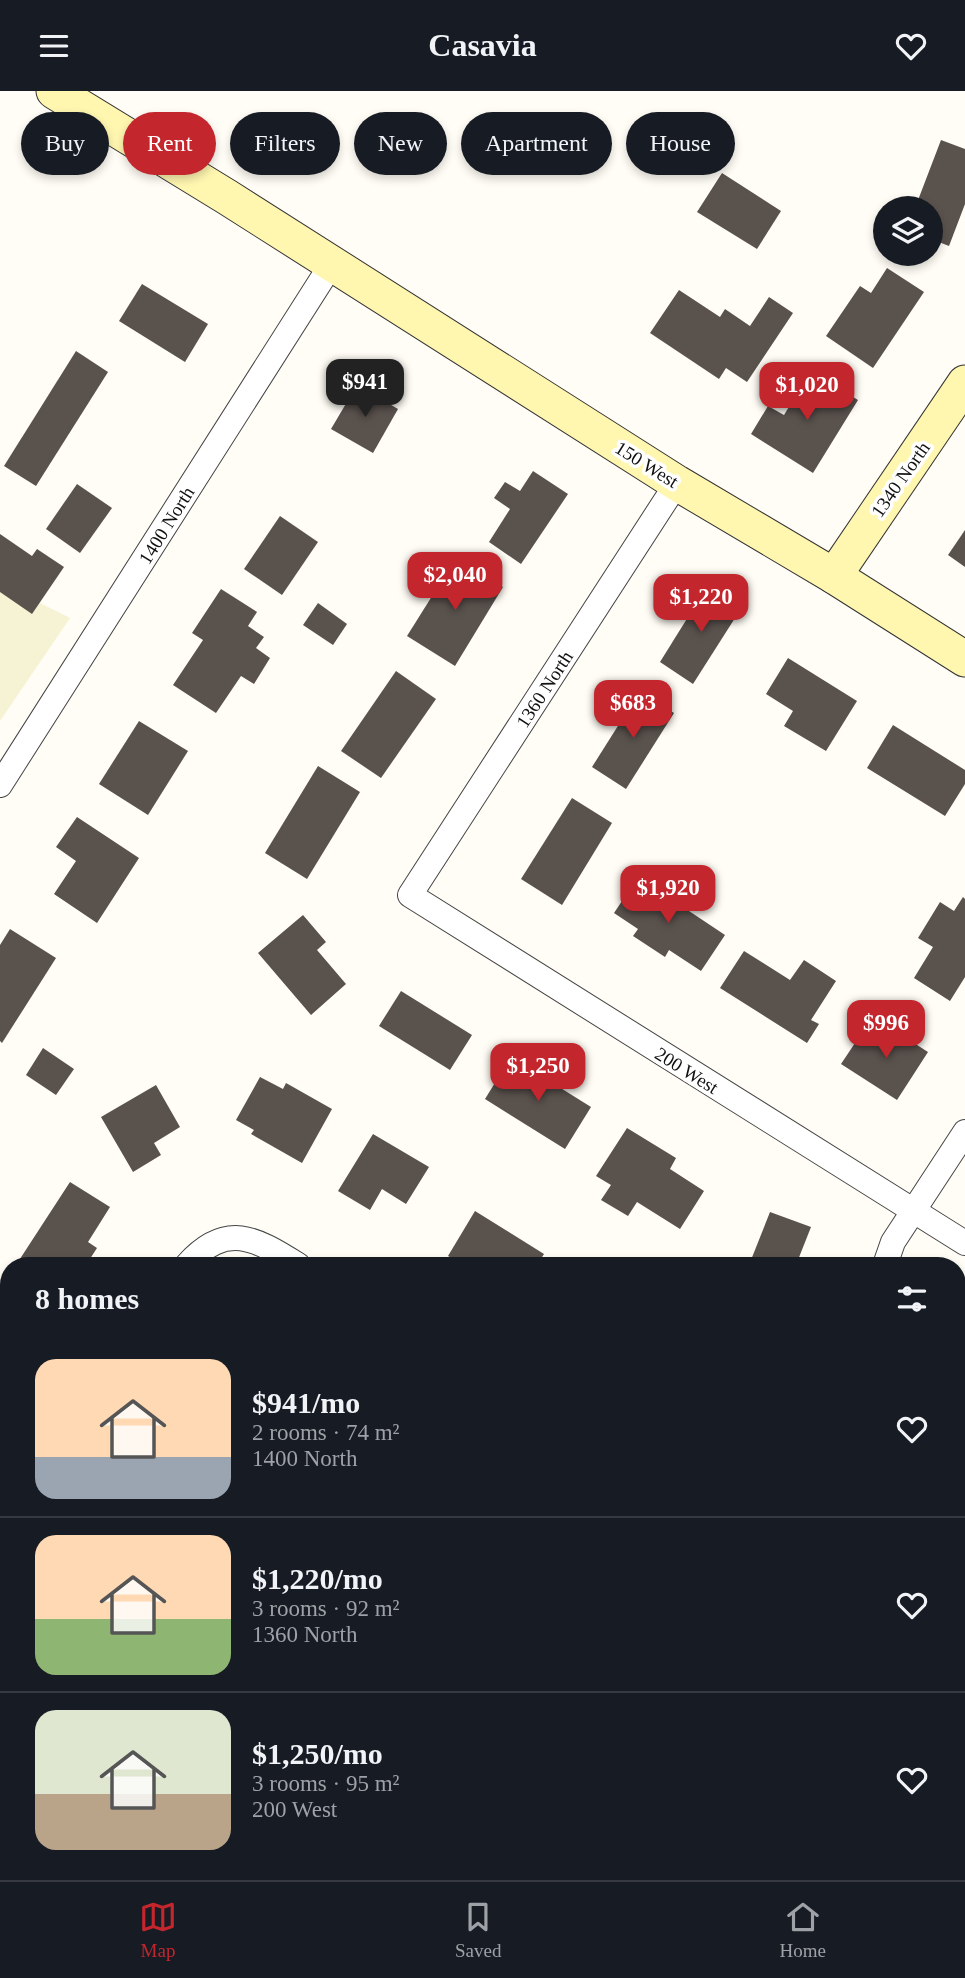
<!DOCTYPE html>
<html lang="en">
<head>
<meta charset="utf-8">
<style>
	:root { --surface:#171b24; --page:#242831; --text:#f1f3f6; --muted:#9ea1a6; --line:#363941; --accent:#c4262e }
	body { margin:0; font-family:Georgia,serif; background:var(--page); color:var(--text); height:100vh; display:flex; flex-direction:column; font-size:26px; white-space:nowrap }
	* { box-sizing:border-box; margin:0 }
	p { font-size:23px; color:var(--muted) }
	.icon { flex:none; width:38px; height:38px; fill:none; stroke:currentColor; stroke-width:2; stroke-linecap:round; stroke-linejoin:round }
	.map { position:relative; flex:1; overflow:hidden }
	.side { position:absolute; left:0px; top:1166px; width:966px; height:625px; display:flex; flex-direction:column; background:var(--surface); border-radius:28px 28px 0 0; box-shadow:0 4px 10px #0003 }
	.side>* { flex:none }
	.hud { position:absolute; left:21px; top:21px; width:924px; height:63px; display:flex; gap:14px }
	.tools { position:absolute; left:873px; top:105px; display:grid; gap:14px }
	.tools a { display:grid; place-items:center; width:70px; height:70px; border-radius:50%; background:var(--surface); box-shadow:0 4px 10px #0003; font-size:35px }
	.price { position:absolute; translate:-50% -60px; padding:0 16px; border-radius:14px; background:var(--accent); color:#fff; font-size:23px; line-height:46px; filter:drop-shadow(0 2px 4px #0008) }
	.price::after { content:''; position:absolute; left:50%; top:42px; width:21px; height:16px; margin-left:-10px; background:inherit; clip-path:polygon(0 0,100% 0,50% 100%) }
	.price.selected { background:#222; color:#fff }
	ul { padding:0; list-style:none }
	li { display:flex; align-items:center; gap:21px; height:175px; padding:0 35px }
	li+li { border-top:2px solid var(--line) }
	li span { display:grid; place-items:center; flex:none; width:196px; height:140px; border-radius:21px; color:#555 }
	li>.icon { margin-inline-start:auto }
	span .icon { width:84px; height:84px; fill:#fffc; stroke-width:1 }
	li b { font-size:30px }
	h2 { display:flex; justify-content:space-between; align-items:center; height:84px; padding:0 35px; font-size:30px }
	.tag { padding:0 24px; border-radius:32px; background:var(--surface); box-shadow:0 4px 10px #0003; font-size:24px; line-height:63px }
	.tag.selected { background:var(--accent); color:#fff }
	header { display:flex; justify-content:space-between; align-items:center; height:91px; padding:0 35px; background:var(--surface); font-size:32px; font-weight:600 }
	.dock { display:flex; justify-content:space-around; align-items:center; height:98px; border-top:2px solid var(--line); background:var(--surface); font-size:19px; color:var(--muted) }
	.dock a { display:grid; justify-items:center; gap:4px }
	.dock .selected { color:var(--accent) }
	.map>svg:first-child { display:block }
	.farmland { fill:#f6f3d4 }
	.building { fill:#5a524d }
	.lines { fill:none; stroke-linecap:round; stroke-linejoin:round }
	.street-casing { stroke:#444; stroke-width:26 }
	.secondary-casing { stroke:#333; stroke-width:37 }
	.street { stroke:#fff; stroke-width:24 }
	.secondary { stroke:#fff6b0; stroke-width:35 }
	.labels { text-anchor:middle; stroke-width:7; stroke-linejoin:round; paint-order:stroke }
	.street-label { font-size:19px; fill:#111; stroke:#fff }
</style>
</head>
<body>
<header><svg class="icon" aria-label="menu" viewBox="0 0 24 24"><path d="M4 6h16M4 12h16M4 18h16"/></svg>Casavia<svg class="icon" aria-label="heart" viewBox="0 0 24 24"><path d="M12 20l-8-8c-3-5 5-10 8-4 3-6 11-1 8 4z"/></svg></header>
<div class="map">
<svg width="965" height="1789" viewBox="0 0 965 1789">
	<rect width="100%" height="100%" fill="#fffdf5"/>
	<!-- farmland -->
	<path class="farmland" d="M0,492l70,35 -70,103z"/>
	<!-- building -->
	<g class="building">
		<path d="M941,49l24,9v55l-16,42 -18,-7v-31h-16z"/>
		<path d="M722,82l59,38 -24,38 -60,-37z"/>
		<path d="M887,177l37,24 -51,76 -47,-32 34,-50 11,7z"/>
		<path d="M142,193l66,40 -23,38 -66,-41z"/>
		<path d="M679,199l41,27 5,-8 25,17 19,-29 24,16 -46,69 -21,-14 -7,11 -69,-46z"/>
		<path d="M76,260l32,21 -72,114 -32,-20z"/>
		<path d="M811,280l47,29 -45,73 -62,-39 17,-28 16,9z"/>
		<path d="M357,294l41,24 -25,44 -42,-24z"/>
		<path d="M533,380l35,23 -47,70 -32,-22 21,-33 -16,-11 11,-16 15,9z"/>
		<path d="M77,393l35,24 -32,45 -34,-24z"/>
		<path d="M280,425l38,26 -36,53 -38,-26z"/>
		<path d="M965,439v37l-17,-12z"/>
		<path d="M0,443l32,22 5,-7 27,18 -32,47 -32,-22z"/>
		<path d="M456,467l47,29 -48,79 -48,-30z"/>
		<path d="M708,494l34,22 -49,77 -33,-22z"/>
		<path d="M221,498l36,23 -9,14 16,11 -8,11 14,10 -16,26 -13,-8 -25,37 -43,-28 30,-45 -11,-7z"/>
		<path d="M318,512l29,21 -14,21 -30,-20z"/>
		<path d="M788,567l69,43 -31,50 -42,-25 9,-15 -27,-17z"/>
		<path d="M396,580l40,28 -55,79 -40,-27z"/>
		<path d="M640,600l34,22 -48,76 -34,-22z"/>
		<path d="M139,630l49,30 -40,64 -49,-31z"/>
		<path d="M893,634l72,45v14l-20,32 -78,-48z"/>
		<path d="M318,675l42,26 -53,87 -42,-26z"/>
		<path d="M572,707l40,25 -50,82 -41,-26z"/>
		<path d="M77,726l62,41 -42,65 -43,-29 22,-33 -20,-14z"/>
		<path d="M638,786l87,58 -24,36 -32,-21 -4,7 -32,-21 5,-7 -24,-16z"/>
		<path d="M963,806l2,2v78l-15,24 -36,-23 19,-31 -15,-9 22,-36 14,9z"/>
		<path d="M303,824l23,27 -9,8 29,34 -35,31 -53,-62z"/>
		<path d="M10,838l46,29 -54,85 -2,-2v-96z"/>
		<path d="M744,860l46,29 14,-20 32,21 -25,39 8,4 -12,19 -87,-55z"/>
		<path d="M401,900l71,44 -22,35 -71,-44z"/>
		<path d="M881,931l47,30 -31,48 -56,-36 18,-27 9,5z"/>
		<path d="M43,957l31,21 -18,26 -30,-20z"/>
		<path d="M511,966l80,50 -26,42 -80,-50z"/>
		<path d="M260,986l23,12 3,-6 46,26 -30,54 -51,-29 3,-4 -18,-10z"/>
		<path d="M156,994l24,42 -26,16 7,12 -28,17 -32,-55z"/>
		<path d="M627,1037l49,30 -6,11 34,22 -24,38 -43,-27 -9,14 -27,-16 10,-15 -15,-9z"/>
		<path d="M373,1043l56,33 -23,37 -24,-15 -12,21 -32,-19z"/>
		<path d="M70,1091l40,25 -22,35 9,6 -11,17h-70z"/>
		<path d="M475,1120l69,43 -7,11h-74l-15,-9z"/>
		<path d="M770,1121l41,15 -15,38h-47z"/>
		<path d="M9,1213v82l-9,11v-79z"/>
		<path d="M963,1249l2,1v56l-8,-5v-43z"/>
		<path d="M962,1536l3,2v76l-8,-5v-65z"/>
		<path d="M0,1662l9,5v14l-9,14 9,5v11l-9,14z"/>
		<path d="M814,1782h49l5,3 -3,4h-56z"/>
	</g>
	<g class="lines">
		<!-- street casing -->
		<g class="street-casing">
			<g id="street">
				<path d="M677,392l-267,412 555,348"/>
				<path d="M0,694l331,-520"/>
				<path d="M187,1174c39,-44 68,-27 111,0"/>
				<path d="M885,1174l8,-23 72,-110"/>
				<path d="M0,1462l9,-14"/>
				<path d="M329,1782l7,7"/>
				<path d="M524,1789l5,-7"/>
			</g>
		</g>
		<!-- secondary casing -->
		<g class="secondary-casing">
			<g id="secondary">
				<path d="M54,0l173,106 450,286 157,93 131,83"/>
				<path d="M834,485l131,-193"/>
			</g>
		</g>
		<!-- street -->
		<use href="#street" class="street"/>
		<!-- secondary -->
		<use href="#secondary" class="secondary"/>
	</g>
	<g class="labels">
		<!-- street labels -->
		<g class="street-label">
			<text transform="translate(647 373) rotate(32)" y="7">150 West</text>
			<text transform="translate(900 388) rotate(-55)" y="7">1340 North</text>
			<text transform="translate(166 434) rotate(-58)" y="7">1400 North</text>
			<text transform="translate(544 598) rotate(-57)" y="7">1360 North</text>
			<text transform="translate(687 979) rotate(32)" y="7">200 West</text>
		</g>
	</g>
</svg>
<div class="tools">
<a><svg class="icon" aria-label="layers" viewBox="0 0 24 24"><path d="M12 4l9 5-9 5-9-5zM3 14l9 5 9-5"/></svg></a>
</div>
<b class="price selected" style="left:365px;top:328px">$941</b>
<b class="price" style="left:807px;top:331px">$1,020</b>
<b class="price" style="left:455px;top:521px">$2,040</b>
<b class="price" style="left:701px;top:543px">$1,220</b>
<b class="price" style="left:633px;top:649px">$683</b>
<b class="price" style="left:668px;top:834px">$1,920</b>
<b class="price" style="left:886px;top:969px">$996</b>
<b class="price" style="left:538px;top:1012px">$1,250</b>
<div class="hud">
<a class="tag">Buy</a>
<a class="tag selected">Rent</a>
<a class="tag">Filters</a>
<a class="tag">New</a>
<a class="tag">Apartment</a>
<a class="tag">House</a>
</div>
<section class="side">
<h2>8 homes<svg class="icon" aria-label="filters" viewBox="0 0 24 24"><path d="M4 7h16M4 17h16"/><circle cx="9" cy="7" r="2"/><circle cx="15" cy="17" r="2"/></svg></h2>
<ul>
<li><span style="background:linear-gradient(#ffd9b3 70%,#9aa5b1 0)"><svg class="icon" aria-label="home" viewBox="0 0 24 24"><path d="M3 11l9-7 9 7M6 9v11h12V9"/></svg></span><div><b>$941/mo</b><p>2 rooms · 74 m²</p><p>1400 North</p></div><svg class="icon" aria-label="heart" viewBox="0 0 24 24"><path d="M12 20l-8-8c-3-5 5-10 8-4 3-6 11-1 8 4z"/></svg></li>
<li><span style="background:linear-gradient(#ffd9b3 60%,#8fb573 0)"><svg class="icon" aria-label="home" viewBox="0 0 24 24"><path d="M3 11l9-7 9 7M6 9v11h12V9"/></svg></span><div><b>$1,220/mo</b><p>3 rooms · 92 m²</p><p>1360 North</p></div><svg class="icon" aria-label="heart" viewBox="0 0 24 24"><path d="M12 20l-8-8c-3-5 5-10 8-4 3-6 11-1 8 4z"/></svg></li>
<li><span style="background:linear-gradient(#dfe7d0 60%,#b9a48a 0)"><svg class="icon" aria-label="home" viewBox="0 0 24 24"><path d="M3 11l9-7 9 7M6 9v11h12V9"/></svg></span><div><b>$1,250/mo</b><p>3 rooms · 95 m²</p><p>200 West</p></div><svg class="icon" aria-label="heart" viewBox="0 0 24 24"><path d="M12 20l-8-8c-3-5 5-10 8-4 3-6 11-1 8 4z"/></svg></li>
</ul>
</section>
</div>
<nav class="dock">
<a class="selected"><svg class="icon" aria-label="map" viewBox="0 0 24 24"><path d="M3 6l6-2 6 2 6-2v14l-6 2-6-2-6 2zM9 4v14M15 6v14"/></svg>Map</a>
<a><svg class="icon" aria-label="saved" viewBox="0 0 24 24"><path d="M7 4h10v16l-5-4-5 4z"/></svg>Saved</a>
<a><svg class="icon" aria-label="home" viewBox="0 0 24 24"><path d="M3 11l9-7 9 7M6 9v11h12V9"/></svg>Home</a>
</nav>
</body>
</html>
